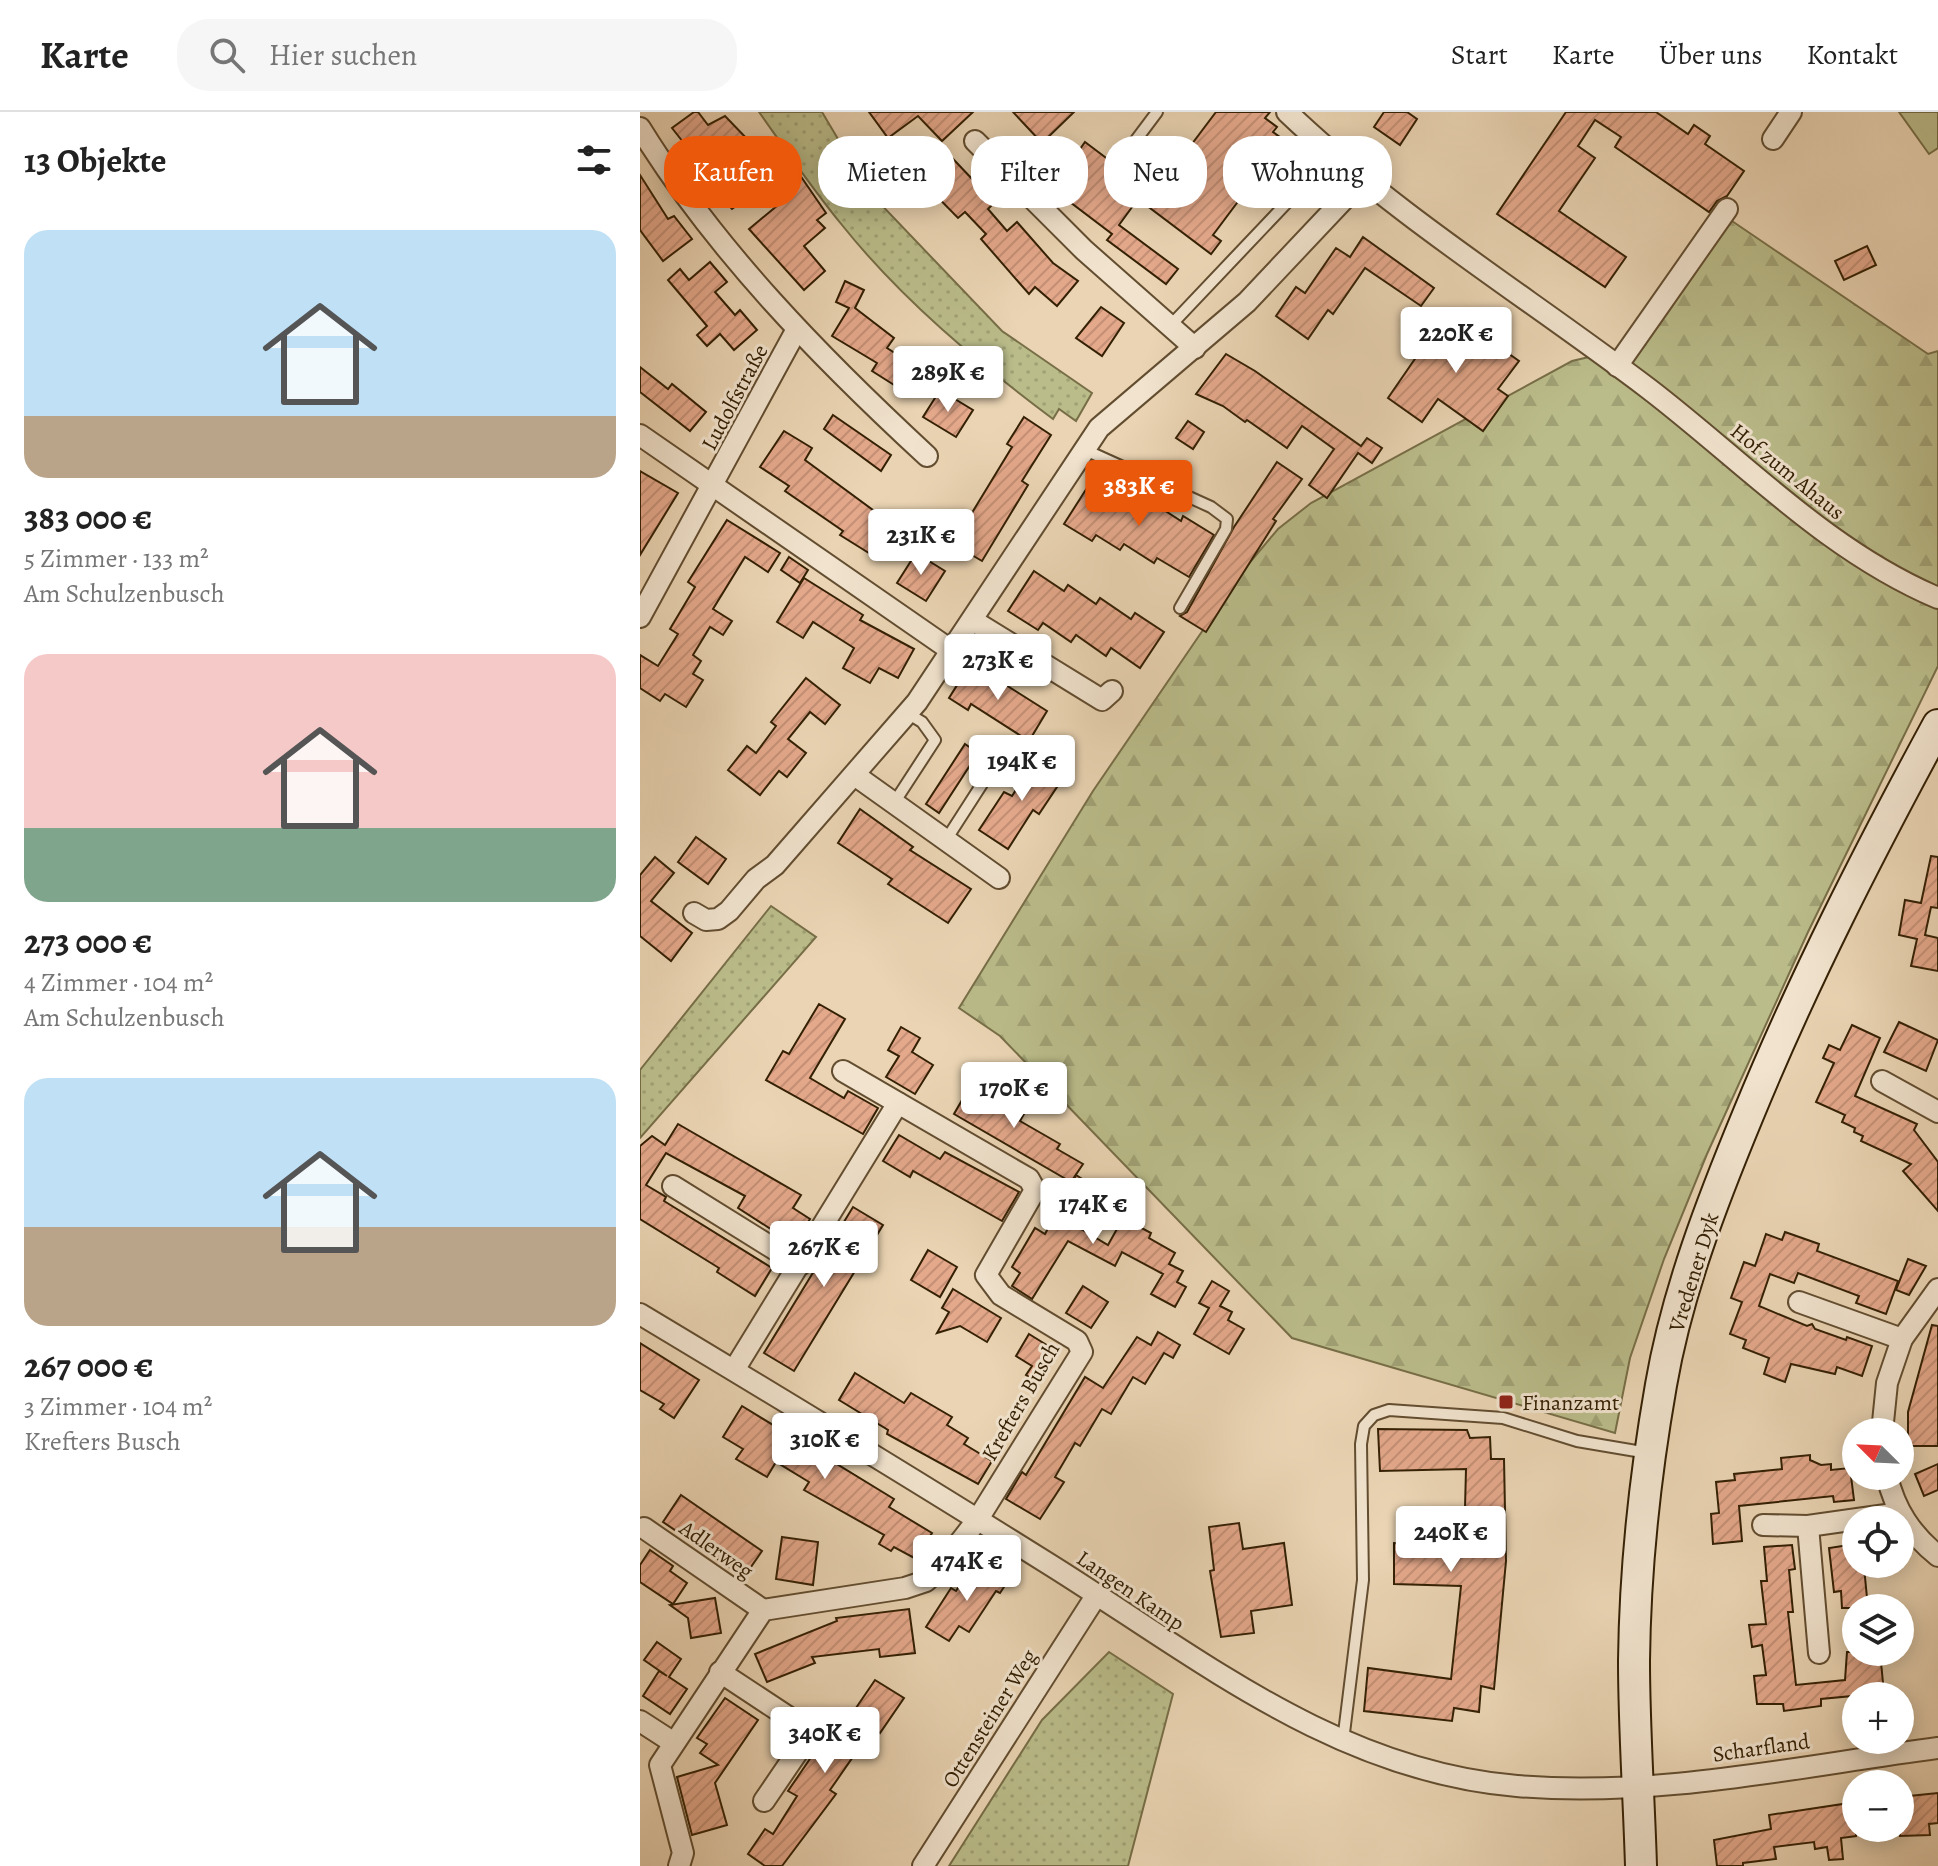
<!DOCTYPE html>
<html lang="de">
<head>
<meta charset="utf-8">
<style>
	:root { --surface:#fff; --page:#f6f6f6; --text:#222; --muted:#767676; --line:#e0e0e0; --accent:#ea580c }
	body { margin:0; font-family:Alegreya,serif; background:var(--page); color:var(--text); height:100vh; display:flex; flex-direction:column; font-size:30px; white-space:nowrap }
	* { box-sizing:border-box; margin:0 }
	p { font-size:26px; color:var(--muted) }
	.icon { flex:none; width:44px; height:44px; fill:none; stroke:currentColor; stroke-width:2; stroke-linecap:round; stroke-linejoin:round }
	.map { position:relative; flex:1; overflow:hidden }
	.side { display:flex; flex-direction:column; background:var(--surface); width:640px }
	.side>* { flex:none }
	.hud { position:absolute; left:24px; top:24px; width:760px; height:72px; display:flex; gap:16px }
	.needle { width:52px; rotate:294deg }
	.tools { position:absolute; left:1202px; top:1306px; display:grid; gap:16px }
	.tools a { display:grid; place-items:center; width:72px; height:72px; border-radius:50%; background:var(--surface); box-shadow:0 4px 20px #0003; font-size:40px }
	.price { position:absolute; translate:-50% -68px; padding:0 18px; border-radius:8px; background:#fff; color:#222; font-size:26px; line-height:52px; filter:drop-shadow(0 2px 4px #0008) }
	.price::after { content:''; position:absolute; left:50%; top:48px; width:24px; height:18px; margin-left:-12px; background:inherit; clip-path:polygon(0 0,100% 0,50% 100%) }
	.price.active { background:var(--accent); color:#fff }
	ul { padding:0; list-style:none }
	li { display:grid; align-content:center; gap:16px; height:424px; padding:0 24px }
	li span { display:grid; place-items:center; height:248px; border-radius:24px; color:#555 }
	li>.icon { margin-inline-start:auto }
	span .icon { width:144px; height:144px; fill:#fffc; stroke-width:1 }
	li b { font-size:34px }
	h2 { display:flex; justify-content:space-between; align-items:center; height:96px; padding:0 24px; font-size:34px }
	.pill { padding:0 28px; border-radius:32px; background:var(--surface); box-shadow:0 4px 20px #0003; font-size:28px; line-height:72px }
	.pill.active { background:var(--accent); color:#fff }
	header { display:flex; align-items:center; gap:48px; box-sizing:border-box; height:112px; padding:0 40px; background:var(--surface); border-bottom:2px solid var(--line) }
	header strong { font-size:38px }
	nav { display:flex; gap:44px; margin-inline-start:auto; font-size:28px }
	.search { width:560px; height:72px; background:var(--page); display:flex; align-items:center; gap:20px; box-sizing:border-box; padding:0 28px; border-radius:32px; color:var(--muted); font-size:30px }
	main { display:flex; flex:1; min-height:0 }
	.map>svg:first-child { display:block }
	.green { fill:url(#green-dots); stroke:#776e47; stroke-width:2 }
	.forest { fill:url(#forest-firs); stroke:#776e47; stroke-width:2 }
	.pitch { fill:#babc8a; stroke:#776e47; stroke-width:2 }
	.building { fill:url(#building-hatch); stroke:#342004; stroke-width:2 }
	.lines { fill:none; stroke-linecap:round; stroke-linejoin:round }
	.lane-casing { stroke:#624d30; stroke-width:14 }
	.street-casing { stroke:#624d30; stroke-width:24 }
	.secondary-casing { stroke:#342004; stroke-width:34 }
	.lane { stroke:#f1e3ce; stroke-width:10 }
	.street { stroke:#f1e3ce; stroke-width:20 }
	.secondary { stroke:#f1e3ce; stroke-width:30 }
	.poi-dot { fill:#8f2418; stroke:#f1e3ce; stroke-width:3 }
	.labels { text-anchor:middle; stroke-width:6; stroke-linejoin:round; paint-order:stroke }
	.street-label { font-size:22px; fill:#342004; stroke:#f1e3ce }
	.poi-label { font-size:22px; fill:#342004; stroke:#f1e3ce; text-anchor:start }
</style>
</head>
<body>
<header>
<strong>Karte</strong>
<div class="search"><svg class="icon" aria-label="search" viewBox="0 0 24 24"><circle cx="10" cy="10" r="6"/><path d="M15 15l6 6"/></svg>Hier suchen</div>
<nav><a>Start</a><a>Karte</a><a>Über uns</a><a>Kontakt</a></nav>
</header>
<main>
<section class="side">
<h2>13 Objekte<svg class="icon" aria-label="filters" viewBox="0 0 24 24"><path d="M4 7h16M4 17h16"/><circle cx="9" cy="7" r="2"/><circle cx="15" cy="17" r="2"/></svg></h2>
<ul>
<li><span style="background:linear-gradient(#bfe0f5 75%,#b9a48a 0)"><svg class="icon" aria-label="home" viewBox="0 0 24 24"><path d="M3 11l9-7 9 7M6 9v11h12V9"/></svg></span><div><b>383 000 €</b><p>5 Zimmer · 133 m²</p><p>Am Schulzenbusch</p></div></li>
<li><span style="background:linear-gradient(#f6c9c9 70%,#7fa58c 0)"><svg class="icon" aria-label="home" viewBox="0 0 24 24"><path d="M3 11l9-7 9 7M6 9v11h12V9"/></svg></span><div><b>273 000 €</b><p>4 Zimmer · 104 m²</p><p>Am Schulzenbusch</p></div></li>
<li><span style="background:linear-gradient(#bfe0f5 60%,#b9a48a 0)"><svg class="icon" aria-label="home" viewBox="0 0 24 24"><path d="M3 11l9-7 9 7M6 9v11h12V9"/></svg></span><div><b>267 000 €</b><p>3 Zimmer · 104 m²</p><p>Krefters Busch</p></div></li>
</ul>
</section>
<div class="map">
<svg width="1298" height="1754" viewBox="0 0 1298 1754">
	<defs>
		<pattern id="green-dots" width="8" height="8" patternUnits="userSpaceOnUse" patternTransform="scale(2)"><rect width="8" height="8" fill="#babc8a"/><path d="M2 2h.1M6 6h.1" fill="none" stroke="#a0a175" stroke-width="1.8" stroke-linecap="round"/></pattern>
		<pattern id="forest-firs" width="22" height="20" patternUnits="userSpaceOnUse" patternTransform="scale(2)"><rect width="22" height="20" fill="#babc8a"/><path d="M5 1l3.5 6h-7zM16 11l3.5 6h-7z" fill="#a0a175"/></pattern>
		<pattern id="building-hatch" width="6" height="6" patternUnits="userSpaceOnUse" patternTransform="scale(2)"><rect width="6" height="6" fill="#e4a88b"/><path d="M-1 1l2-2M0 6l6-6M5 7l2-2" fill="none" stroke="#c49076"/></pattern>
	</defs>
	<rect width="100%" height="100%" fill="#ead4b3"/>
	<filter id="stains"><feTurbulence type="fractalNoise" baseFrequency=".0025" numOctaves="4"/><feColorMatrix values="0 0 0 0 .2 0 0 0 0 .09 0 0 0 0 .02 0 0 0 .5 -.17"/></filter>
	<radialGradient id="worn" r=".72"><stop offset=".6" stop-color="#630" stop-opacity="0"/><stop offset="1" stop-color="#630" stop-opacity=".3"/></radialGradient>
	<!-- green -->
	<g class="green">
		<path d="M119,0h63l48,81 132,138 90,62 -16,28 -17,-12 -6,10c-76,-57 -151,-119 -211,-194 -30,-36 -56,-75 -83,-113z"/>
		<path d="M131,794l45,31 -176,201v-68z"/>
		<path d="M469,1540l64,42 -45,172h-179l93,-146z"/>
	</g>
	<!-- forest -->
	<path class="forest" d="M1089,107l199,135 10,-3v315l-130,266 -101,222 -43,105 -34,99 -15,75 -323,-95 -292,-302 -41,-28 134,-217 153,-224 32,-38 33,-26 261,-142 51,-12z"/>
	<!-- pitch -->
	<path class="pitch" d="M1259,0h39v36l-9,6z"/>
	<!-- building -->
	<g class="building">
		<path d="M54,0h4l10,13 17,-9 25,26 -21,17 27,32 -24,18 -28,-31 5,-3 -37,-47z"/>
		<path d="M229,0h104l-31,29 -24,-25 -30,22z"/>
		<path d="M373,0h61l-32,31z"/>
		<path d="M576,0h54l-5,6 12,9 -4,5 11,8 -71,95 8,6 -10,13 -65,-49z"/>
		<path d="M744,0h23l10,7 -17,26 -26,-18z"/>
		<path d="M926,0h90l32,22 6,-9 16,11 -5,8 39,27 -17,25 -10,5 -8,11 -94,-65 6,-10 -26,-17 -17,26 17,12 -36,53 67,46 -21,30 -108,-73z"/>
		<path d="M297,30l37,39 3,-3 21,21 -10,10 19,22 10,-9 36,41 25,18 -21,25 -22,-19 -6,7 -48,-55 5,-5 -21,-22 -7,6 -49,-50z"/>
		<path d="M445,30l61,46 -27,37 59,44 -12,15 -59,-44 5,-6 -46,-35 5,-7 -36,-29 12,-15 22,17z"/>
		<path d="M153,53l33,48 -9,7 8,8 -21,18 21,25 -21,19 -55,-61 35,-29 -13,-16z"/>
		<path d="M0,63l28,44 6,-3 18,23 -29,22 -23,-31z"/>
		<path d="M723,125l71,51 -13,18 -56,-38 -32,46 -5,-4 -20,29 -32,-23 20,-29 9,6 31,-45 14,9z"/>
		<path d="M1227,134l9,19 -32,15 -9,-19z"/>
		<path d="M70,150l17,20 -12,10 20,23 5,-5 17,20 -23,20 -14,-16 -13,12 -10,-11 10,-9 -39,-46 12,-11 9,11z"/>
		<path d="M205,169l19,9 -9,18 39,30 -7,10 30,19 -15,23 -30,-19 5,-8 -45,-27 17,-28 -13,-6z"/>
		<path d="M461,195l23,16 -22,33 -26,-18z"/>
		<path d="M808,199l71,50 -21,28 10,7 -25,35 -45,-32 -16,23 -34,-24z"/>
		<path d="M586,242l29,17 106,75 6,-8 15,10 -10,15 -14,-10 -31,45 -18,-13 25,-36 -32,-23 -15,22 -40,-28 -2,2 -22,-16 -27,-12z"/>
		<path d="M0,255l28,22 4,-5 34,28 -16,19 -50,-39z"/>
		<path d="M300,278l33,20 -17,27 -33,-20z"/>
		<path d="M193,303l58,40 -10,16 -57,-42z"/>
		<path d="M384,305l27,18 -29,46 6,4 -46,76 -29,-17 59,-97 -5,-3z"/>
		<path d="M548,309l16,11 -11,17 -17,-11z"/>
		<path d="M144,319l28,17 -7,12 87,64 -20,31 -32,-20 3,-4 -58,-40 4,-5 -29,-19z"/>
		<path d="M637,350l25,17 -29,40 3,2 -70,111 -26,-16 7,-4 47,-85z"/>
		<path d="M0,359l38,22 -38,62z"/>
		<path d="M452,368l28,17 3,-5 24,15 3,-6 31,20 2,-5 31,19 -25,42 -32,-19 -3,5 -30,-19 -4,6 -24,-15 -4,6 -28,-17z"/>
		<path d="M87,408l53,33 -12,19 -23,-15 -32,52 19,12 -9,14 -13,-8 -17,28 8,6 -8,13 10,6 -17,27 -21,-13 -5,7 -20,-13v-33l18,11 20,-32 -8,-5 25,-42 -7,-5z"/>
		<path d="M276,441l29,18 -19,30 -29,-18z"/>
		<path d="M149,445l19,13 -8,13 -19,-13z"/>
		<path d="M394,459l30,20 4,-6 28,19 4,-6 31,21 4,-6 29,19 -24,36 -29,-20 -5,8 -30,-21 -5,7 -28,-19 -5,7 -30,-19z"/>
		<path d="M164,466l59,37 -3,5 54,29 -16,29 -19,-10 -9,15 -27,-15 11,-20 -41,-26 -10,16 -26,-16z"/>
		<path d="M331,551l76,48 -18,30 -58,-37 -3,6 -19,-12z"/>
		<path d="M166,566l34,27 -15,19 -15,-12 -22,27 18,14 -19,24 -8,-6 -19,24 -32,-25 19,-24 9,7 20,-27 -5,-4z"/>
		<path d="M325,632l13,9 -39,60 -13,-9z"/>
		<path d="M397,645l28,18 -26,39 -6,-4 -25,39 -29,-19 25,-38 8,4z"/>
		<path d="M220,697l53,38 -3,3 61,39 -23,34 -60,-39 4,-5 -54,-36z"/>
		<path d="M56,725l30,22 -18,25 -30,-22z"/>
		<path d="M1291,744l7,1v51l-7,-1 -6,28 13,3v33l-27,-5 6,-27 -18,-4 6,-35 16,3z"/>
		<path d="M15,745l19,16 -23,28 41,32 -21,28 -31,-25v-61z"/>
		<path d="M179,892l26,15 -35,59 34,20 4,-7 30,17 -15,26 -97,-54 17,-29 6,3z"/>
		<path d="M1259,910l39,18 -12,31 -42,-19z"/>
		<path d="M1212,913l28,13 -25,58 62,28 -3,6 24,32v49l-35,-40 8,-7 -50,-23 2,-5 -9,-4 1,-4 -13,-6 3,-7 -29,-13 18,-39 -11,-5 6,-13 11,5z"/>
		<path d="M261,915l19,11 -8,14 21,13 -18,29 -29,-17 13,-21 -11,-6z"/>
		<path d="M333,969l37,21 -2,4 16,8 -4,7 40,23 -3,5 26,15 -12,18 -117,-68z"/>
		<path d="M38,1012l123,71 -8,13 17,11 -16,25 -56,-36 7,-12 -79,-43 -20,32 20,12 -2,4 108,67 -17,28 -38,-24 2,-4 -79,-49v-73l12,-10 13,9z"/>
		<path d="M259,1023l41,24 5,-7 74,40 -17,29 -89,-50 -3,6 -27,-16z"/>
		<path d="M436,1063l27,17 -22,37 27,16 15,-27 28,15 -2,5 26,15 -6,11 14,7 -6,11 9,5 -11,20 -24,-13 12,-20 -41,-22 -7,14 -47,-25 -36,58 -20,-13 8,-13 -8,-6 23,-39 10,6z"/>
		<path d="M213,1095l30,18 -89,146 -30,-18z"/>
		<path d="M1145,1120l34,12 -2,7 81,30 -12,33 -30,-11 3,-7 -61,-23 -4,10 -24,-9 -11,32 48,20 5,-2 3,5 31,11 1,-3 25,9 -10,30 -25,-9 -2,7 -44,-10 -6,18 -21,-8 5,-16 -26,-10 3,-8 -16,-6 12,-32 -11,-4 13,-36 11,4 11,-32 16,6z"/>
		<path d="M288,1138l29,17 -17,30 -29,-17z"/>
		<path d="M1268,1147l18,7 -17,29 -13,-5z"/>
		<path d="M572,1169l17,10 -9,15 12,6 -4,8 16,9 -15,25 -35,-20 15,-26 -10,-5z"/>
		<path d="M443,1174l25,16 -17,26 -25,-15z"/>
		<path d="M313,1177l48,29 -14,24 -27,-16 -23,7 12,-21 -7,-4z"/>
		<path d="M1292,1213l6,1v120h-30v-34z"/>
		<path d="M518,1220l22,13 -7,13 -9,-5 -19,31 -12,-7 -22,37 -9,-5 -22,37 -5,-3 -20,34 9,5 -24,37 -34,-20 16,-27 4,3 59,-98 18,11 34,-51 14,8z"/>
		<path d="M389,1222l29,18 -19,31 -13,-8 6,-9 -16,-10z"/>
		<path d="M0,1231l59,37 -25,38 -14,-9 4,-5 -24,-14z"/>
		<path d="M215,1261l49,30 7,-10 41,24 -5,8 21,13 -4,6 28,17 -14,23 -91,-50 1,-4 -49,-30z"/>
		<path d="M102,1294l152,93 -5,8 43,26 -16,26 -22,-12 -3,4 -12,-7 5,-9 -80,-45 5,-8 -33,-20 -9,15 -31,-18 7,-10 -20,-12z"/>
		<path d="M738,1317l89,1 3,8 20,-1 1,22h13l2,102 -12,128 -13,-3 -2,26 -25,-4 -2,13 -88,-10 4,-43 83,11 10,-93 -67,-2v-41l70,4 2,-78 -86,2z"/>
		<path d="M1170,1343v5l11,5 10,-1v6l19,-2 4,32 -20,2 -1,-6 -94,10 3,35 -29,3 -2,-30 8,-1 -3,-31 19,-2 -1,-6 48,-5 -1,-11z"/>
		<path d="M1298,1352v26l-14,6 -9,-22z"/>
		<path d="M41,1383l81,56 -18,26 -81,-55z"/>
		<path d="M599,1411l4,26 41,-6 8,62 -41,6 3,22 -33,4 -11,-66 4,-1 -5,-43z"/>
		<path d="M142,1425l36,5 -5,43 -37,-6z"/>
		<path d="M1216,1432v20l8,3 4,41h-26l-1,-17 -7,1 -5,-44z"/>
		<path d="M1152,1433l3,24 -6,1 4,42h-5l8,73 49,-5 2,-28h33l4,41 -63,6v7l-37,5 -1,-7h-26l-3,-28 12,-1 -4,-30 -10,2 -3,-22 17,-1 -5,-43h6l-3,-34z"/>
		<path d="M10,1438l23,16 -3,5 17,12 -14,21 -33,-22v-17z"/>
		<path d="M353,1452l18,12 -11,17 -4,-2 -27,41 -10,-6 -10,15 -23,-14 25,-39 5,3 12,-18 14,8z"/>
		<path d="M75,1486l6,35 -30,5 -3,-20 -18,-13z"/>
		<path d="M269,1497l6,44 -35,4 -1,-8 -67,8 3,6 -48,19 -12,-28 82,-33 -1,-3z"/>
		<path d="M17,1530l24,17 -12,18 18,12 -17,25 -27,-18 16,-25 8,5 -23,-16z"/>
		<path d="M235,1568l29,18 -24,35 -7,-5 -43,62 6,4 -54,72h-17l-17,-12 17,-25 8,5 24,-38 -9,-5 13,-19 34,-50 8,5z"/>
		<path d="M85,1586l33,22 -43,63 12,42 -35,10 -15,-58 41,-12 -18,-12 7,-9 -10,-6z"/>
		<path d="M1298,1681v30l-9,1 1,11 -30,1v-39z"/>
		<path d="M1216,1690v34l-15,2 2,21 -14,1 -2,-13 -12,2 -1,-7 -40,5 2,12 -33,4v3h-26l-3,-26 57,-11 -2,-14z"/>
	</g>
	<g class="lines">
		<!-- lane casing -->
		<g class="lane-casing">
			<g id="lane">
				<path d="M490,36l27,-36"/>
				<path d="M530,214l128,-135"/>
				<path d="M443,337l128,58 16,12 -1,10 -46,79"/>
				<path d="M254,691l41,-63 -13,-18 -15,-9"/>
				<path d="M306,728l45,-70"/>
				<path d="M703,1629l20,-161 -2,-136 3,-18 10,-11 15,-5 114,8 74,23 71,12"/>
			</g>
		</g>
		<!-- street casing -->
		<g class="street-casing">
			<g id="street">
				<path d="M647,0c110,105 241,185 362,277 94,72 178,162 289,209"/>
				<path d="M0,16c76,123 181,230 287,328"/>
				<path d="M1133,27l18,-27"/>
				<path d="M335,29l109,109 111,98"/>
				<path d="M977,254l110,-157"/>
				<path d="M0,323l312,216"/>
				<path d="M0,505l157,-288"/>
				<path d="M332,508l130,80 10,-9"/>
				<path d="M216,664l143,102"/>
				<path d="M54,801l12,7 12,-1 11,-8 27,-32 19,-14 142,-163 182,-274 148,-126 116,-123"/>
				<path d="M1242,969l56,31"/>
				<path d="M33,1074l127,79"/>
				<path d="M1159,1190l103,37"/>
				<path d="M0,1202c135,81 270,163 404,247 150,93 290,210 473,225 140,12 283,-20 421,-38"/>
				<path d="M94,1258l164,-267"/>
				<path d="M1242,1320l5,-49 15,-44 36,-50"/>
				<path d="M1247,1364c8,34 24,58 51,80"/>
				<path d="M1123,1413l45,1"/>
				<path d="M4,1416l119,82"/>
				<path d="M1179,1541l-11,-127 92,-13"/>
				<path d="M80,1560l91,60 -47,69"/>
				<path d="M0,1609l34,22"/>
				<path d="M39,1754l4,-13 -23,-88 103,-155 142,-22 21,-7 14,-13 38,-49 104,-167 -5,-11 -76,-46 -15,-20 49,-85 -6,-11 -186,-108"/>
				<path d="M283,1754l173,-270"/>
			</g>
		</g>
		<!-- secondary casing -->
		<g class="secondary-casing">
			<path id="secondary" d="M1001,1754c-2,-68 -7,-137 -7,-205 1,-92 11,-185 27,-276 16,-93 51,-183 87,-270 55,-134 121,-263 190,-390"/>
		</g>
		<!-- lane -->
		<use href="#lane" class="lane"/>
		<!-- street -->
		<use href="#street" class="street"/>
		<!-- secondary -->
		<use href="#secondary" class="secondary"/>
	</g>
	<!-- markers -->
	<rect class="poi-dot" x="858" y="1282" width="16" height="16" rx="4"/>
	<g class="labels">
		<!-- street labels -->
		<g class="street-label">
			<text transform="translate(94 285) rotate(-62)" y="8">Ludolfstraße</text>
			<text transform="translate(1148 359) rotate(39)" y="8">Hof zum Ahaus</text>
			<text transform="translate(1053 1160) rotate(-73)" y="8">Vredener Dyk</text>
			<text transform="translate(380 1289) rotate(-60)" y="8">Krefters Busch</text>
			<text transform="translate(77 1437) rotate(35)" y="8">Adlerweg</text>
			<text transform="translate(491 1478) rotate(34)" y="8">Langen Kamp</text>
			<text transform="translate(349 1606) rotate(-58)" y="8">Ottensteiner Weg</text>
			<text transform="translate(1121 1635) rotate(-8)" y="8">Scharfland</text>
		</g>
		<!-- poi labels -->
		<g class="poi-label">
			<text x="882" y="1298">Finanzamt</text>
		</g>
	</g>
	<rect width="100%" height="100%" filter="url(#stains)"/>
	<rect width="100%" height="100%" fill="url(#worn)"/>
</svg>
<div class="tools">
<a><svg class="needle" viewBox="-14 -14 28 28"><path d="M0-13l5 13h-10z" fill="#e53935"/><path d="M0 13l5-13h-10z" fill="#767676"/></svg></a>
<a><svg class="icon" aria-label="locate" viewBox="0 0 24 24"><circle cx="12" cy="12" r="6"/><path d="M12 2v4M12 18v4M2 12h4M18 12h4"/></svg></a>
<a><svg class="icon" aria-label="layers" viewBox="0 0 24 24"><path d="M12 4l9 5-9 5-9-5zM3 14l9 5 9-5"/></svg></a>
<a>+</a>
<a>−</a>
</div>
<b class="price" style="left:816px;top:263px">220K €</b>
<b class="price" style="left:308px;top:302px">289K €</b>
<b class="price active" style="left:499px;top:416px">383K €</b>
<b class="price" style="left:281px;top:465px">231K €</b>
<b class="price" style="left:358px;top:590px">273K €</b>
<b class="price" style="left:382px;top:691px">194K €</b>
<b class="price" style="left:374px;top:1018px">170K €</b>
<b class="price" style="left:453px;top:1134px">174K €</b>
<b class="price" style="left:184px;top:1177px">267K €</b>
<b class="price" style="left:185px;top:1369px">310K €</b>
<b class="price" style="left:811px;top:1462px">240K €</b>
<b class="price" style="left:327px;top:1491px">474K €</b>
<b class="price" style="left:185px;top:1663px">340K €</b>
<div class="hud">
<a class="pill active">Kaufen</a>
<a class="pill">Mieten</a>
<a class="pill">Filter</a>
<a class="pill">Neu</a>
<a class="pill">Wohnung</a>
</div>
</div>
</main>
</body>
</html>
